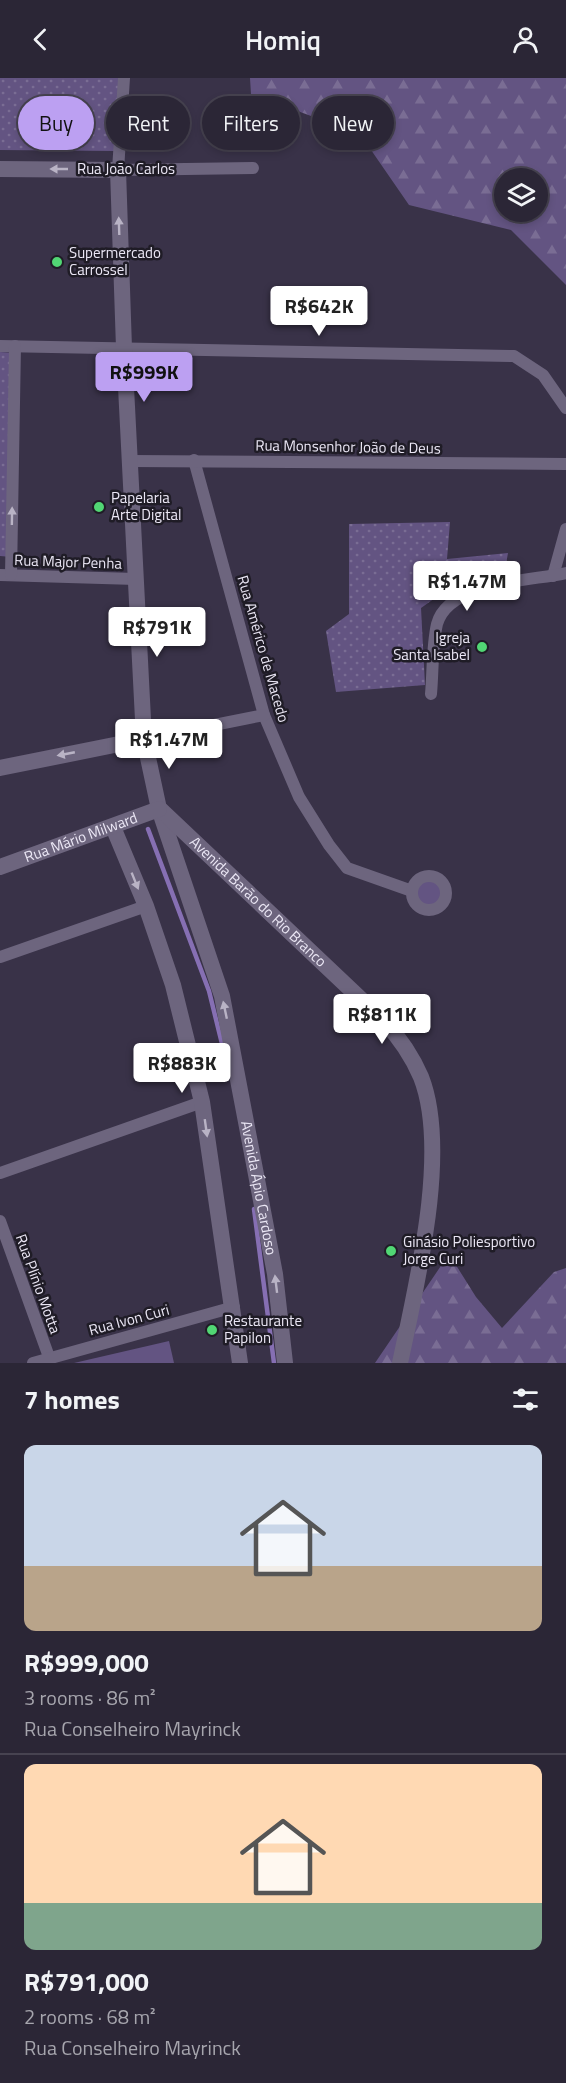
<!DOCTYPE html>
<html lang="en">
<head>
<meta charset="utf-8">
<style>
	:root { --surface:#2b2636; --page:#332e3e; --text:#f1f3f6; --muted:#a6a5ad; --line:#474351; --accent:#bca0f2 }
	body { margin:0; font-family:"Titillium Web",sans-serif; background:var(--page); color:var(--text); height:100vh; display:flex; flex-direction:column; font-size:22px; white-space:nowrap }
	* { box-sizing:border-box; margin:0 }
	p { font-size:20px; color:var(--muted) }
	.icon { flex:none; width:33px; height:33px; fill:none; stroke:currentColor; stroke-width:2; stroke-linecap:round; stroke-linejoin:round }
	.map { position:relative; height:1285px; overflow:hidden }
	.sheet { display:flex; flex-direction:column; background:var(--surface); flex:1 }
	.sheet>* { flex:none }
	.top-card { position:absolute; left:18px; top:18px; width:531px; height:54px; display:flex; gap:12px }
	.tools { position:absolute; left:494px; top:90px; display:grid; gap:12px }
	.tools a { display:grid; place-items:center; width:54px; height:54px; border-radius:50%; background:var(--surface); box-shadow:0 3px 9px #0003,0 0 0 2px var(--line); font-size:30px }
	.price { position:absolute; translate:-50% -51px; padding:0 14px; border-radius:6px; background:#fff; color:#222; font-size:20px; line-height:39px; filter:drop-shadow(0 2px 3px #0008) }
	.price::after { content:''; position:absolute; left:50%; top:36px; width:18px; height:14px; margin-left:-9px; background:inherit; clip-path:polygon(0 0,100% 0,50% 100%) }
	.price.active { background:var(--accent); color:#111 }
	ul { padding:0; list-style:none }
	li { display:grid; align-content:center; gap:12px; height:318px; padding:0 24px }
	li+li { border-top:2px solid var(--line) }
	li span { display:grid; place-items:center; height:186px; border-radius:12px; color:#555 }
	li>.icon { margin-inline-start:auto }
	span .icon { width:108px; height:108px; fill:#fffc; stroke-width:1 }
	li b { font-size:26px }
	h2 { display:flex; justify-content:space-between; align-items:center; height:72px; padding:0 24px; font-size:26px }
	.chip { padding:0 21px; border-radius:27px; background:var(--surface); box-shadow:0 3px 9px #0003,0 0 0 2px var(--line); font-size:21px; line-height:54px }
	.chip.active { background:var(--accent); color:#111 }
	header { display:flex; justify-content:space-between; align-items:center; height:78px; padding:0 24px; background:var(--surface); font-size:27px; font-weight:600 }
	.map>svg:first-child { display:block }
	.grass { fill:#635482 }
	.forest { fill:url(#forest-firs); fill-rule:evenodd }
	.park { fill:url(#park-dots) }
	.lines { fill:none; stroke-linecap:round; stroke-linejoin:round }
	.stream { stroke:#866fb3; stroke-width:4.5 }
	.minor { stroke:#6d657e; stroke-width:12 }
	.tertiary { stroke:#6d657e; stroke-width:16 }
	.oneway { fill:#b9b3c5 }
	.poi-dot { fill:#51d674; stroke:#1f1c26; stroke-width:2 }
	.labels { text-anchor:middle; stroke-width:5; stroke-linejoin:round; paint-order:stroke }
	.street-label { font-size:15px; fill:#ebe7f5; stroke:#1f1c26 }
	.poi-label { font-size:15px; fill:#ebe7f5; stroke:#1f1c26; text-anchor:start }
</style>
</head>
<body>
<header><svg class="icon" aria-label="back" viewBox="0 0 24 24"><path d="M15 5l-7 7 7 7"/></svg>Homiq<svg class="icon" aria-label="person" viewBox="0 0 24 24"><circle cx="12" cy="8" r="4"/><path d="M4 21q1-7 8-7t8 7"/></svg></header>
<div class="map">
<svg width="566" height="1285" viewBox="0 0 566 1285">
	<defs>
		<pattern id="forest-firs" width="22" height="20" patternUnits="userSpaceOnUse" patternTransform="scale(1.5)"><rect width="22" height="20" fill="#635482"/><path d="M5 1l3.5 6h-7zM16 11l3.5 6h-7z" fill="#7a6d94"/></pattern>
		<pattern id="park-dots" width="8" height="8" patternUnits="userSpaceOnUse" patternTransform="scale(1.5)"><rect width="8" height="8" fill="#635482"/><path d="M2 2h.1M6 6h.1" fill="none" stroke="#7a6d94" stroke-width="1.8" stroke-linecap="round"/></pattern>
	</defs>
	<rect width="100%" height="100%" fill="#393248"/>
	<!-- grass -->
	<g class="grass">
		<circle cx="429" cy="815" r="14"/>
		<path d="M169,1263l5,22h-100z"/>
	</g>
	<!-- forest -->
	<g class="forest">
		<path d="M250,0h316v207l-55,-55 -102,-25 -49,-71 -109,-40zM537,100v34h-33v-34z"/>
		<path d="M449,1176l27,43 26,31 52,-56 12,-4v95h-191z"/>
	</g>
	<!-- park -->
	<g class="park">
		<path d="M0,0h120l-3,73 -117,-1z"/>
		<path d="M0,274l15,1 -3,204 -12,-1z"/>
		<path d="M450,444l-3,37 61,-6 -2,11 -41,13 -44,31 4,77 -89,7 -10,-61 23,-17v-90z"/>
	</g>
	<g class="lines">
		<!-- stream -->
		<g class="stream">
			<path d="M148,751l61,162 16,65"/>
			<path d="M254,1131l20,154"/>
		</g>
		<!-- minor -->
		<g class="minor">
			<path d="M124,0l-6,92 135,-2"/>
			<path d="M0,268l514,10 29,19 23,33"/>
			<path d="M194,382l70,255 35,82 30,48 18,23 65,23"/>
			<path d="M130,383l436,3"/>
			<path d="M0,497l136,4"/>
			<path d="M11,497l4,-229"/>
			<path d="M553,498l13,-47"/>
			<path d="M431,616c2,-22 1,-48 6,-70 12,-43 95,-43 129,-51"/>
			<path d="M144,661l120,-24"/>
			<circle cx="429" cy="815" r="17"/>
			<path d="M0,879l146,-51"/>
			<path d="M0,1095l202,-71"/>
			<path d="M0,1143l49,136"/>
			<path d="M33,1285l201,-56"/>
		</g>
		<!-- tertiary -->
		<g class="tertiary">
			<path id="s1" d="M0,91l118,1 6,178 20,391 15,70 63,187 53,278 10,89"/>
			<path d="M0,690l144,-29"/>
			<path id="s2" d="M160,731l223,211c15,16 29,36 38,57 29,74 -5,209 -21,286"/>
			<path d="M113,749l33,79 27,79 29,117 38,261"/>
			<path id="s3" d="M0,789l159,-58"/>
		</g>
	</g>
	<!-- one-way arrows -->
	<defs><path id="oneway-solid" d="M-6-.8H1V-3.2L6.5 0L1 3.2V.8H-6Z" transform="scale(1.5)"/></defs>
	<g class="oneway">
		<use href="#oneway-solid" transform="translate(59 91) rotate(-180)"/>
		<use href="#oneway-solid" transform="translate(119 148) rotate(-92)"/>
		<use href="#oneway-solid" transform="translate(12 438) rotate(-89)"/>
		<use href="#oneway-solid" transform="translate(66 676) rotate(169)"/>
		<use href="#oneway-solid" transform="translate(135 803) rotate(68)"/>
		<use href="#oneway-solid" transform="translate(225 932) rotate(-102)"/>
		<use href="#oneway-solid" transform="translate(206 1050) rotate(82)"/>
		<use href="#oneway-solid" transform="translate(276 1206) rotate(-97)"/>
	</g>
	<!-- markers -->
	<g class="poi-dot">
		<circle cx="57" cy="184" r="6"/>
		<circle cx="99" cy="429" r="6"/>
		<circle cx="482" cy="569" r="6"/>
		<circle cx="391" cy="1173" r="6"/>
		<circle cx="212" cy="1252" r="6"/>
	</g>
	<g class="labels">
		<!-- street labels -->
		<g class="street-label">
			<text x="126" y="96">Rua João Carlos</text>
			<text transform="translate(348 369) rotate(1)" y="5">Rua Monsenhor João de Deus</text>
			<text transform="translate(68 484) rotate(2)" y="5">Rua Major Penha</text>
			<text transform="translate(263 571) rotate(74)" y="5">Rua Américo de Macedo</text>
			<text dy="5" stroke="none"><textPath href="#s3" startOffset="86">Rua Mário Milward</textPath></text>
			<text dy="5" stroke="none"><textPath href="#s2" startOffset="135">Avenida Barão do Rio Branco</textPath></text>
			<text dy="5" stroke="none"><textPath href="#s1" startOffset="1152">Avenida Ápio Cardoso</textPath></text>
			<text transform="translate(38 1206) rotate(70)" y="5">Rua Plínio Motta</text>
			<text transform="translate(129 1242) rotate(-15)" y="5">Rua Ivon Curi</text>
		</g>
		<!-- poi labels -->
		<g class="poi-label">
			<text x="69" y="180">Supermercado<tspan x="69" dy="17">Carrossel</tspan></text>
			<text x="111" y="425">Papelaria<tspan x="111" dy="17">Arte Digital</tspan></text>
			<text x="470" y="565" text-anchor="end">Igreja<tspan x="470" dy="17">Santa Isabel</tspan></text>
			<text x="403" y="1169">Ginásio Poliesportivo<tspan x="403" dy="17">Jorge Curi</tspan></text>
			<text x="224" y="1248">Restaurante<tspan x="224" dy="17">Papilon</tspan></text>
		</g>
	</g>
</svg>
<div class="tools">
<a><svg class="icon" aria-label="layers" viewBox="0 0 24 24"><path d="M12 4l9 5-9 5-9-5zM3 14l9 5 9-5"/></svg></a>
</div>
<b class="price" style="left:319px;top:259px">R$642K</b>
<b class="price active" style="left:144px;top:325px">R$999K</b>
<b class="price" style="left:467px;top:534px">R$1.47M</b>
<b class="price" style="left:157px;top:580px">R$791K</b>
<b class="price" style="left:169px;top:692px">R$1.47M</b>
<b class="price" style="left:382px;top:967px">R$811K</b>
<b class="price" style="left:182px;top:1016px">R$883K</b>
<div class="top-card">
<a class="chip active">Buy</a>
<a class="chip">Rent</a>
<a class="chip">Filters</a>
<a class="chip">New</a>
</div>
</div>
<section class="sheet">
<h2>7 homes<svg class="icon" aria-label="filters" viewBox="0 0 24 24"><path d="M4 7h16M4 17h16"/><circle cx="9" cy="7" r="2"/><circle cx="15" cy="17" r="2"/></svg></h2>
<ul>
<li><span style="background:linear-gradient(#c9d6e8 65%,#b9a48a 0)"><svg class="icon" aria-label="home" viewBox="0 0 24 24"><path d="M3 11l9-7 9 7M6 9v11h12V9"/></svg></span><div><b>R$999,000</b><p>3 rooms · 86 m²</p><p>Rua Conselheiro Mayrinck</p></div></li>
<li><span style="background:linear-gradient(#ffd9b3 75%,#7fa58c 0)"><svg class="icon" aria-label="home" viewBox="0 0 24 24"><path d="M3 11l9-7 9 7M6 9v11h12V9"/></svg></span><div><b>R$791,000</b><p>2 rooms · 68 m²</p><p>Rua Conselheiro Mayrinck</p></div></li>
</ul>
</section>
</body>
</html>
